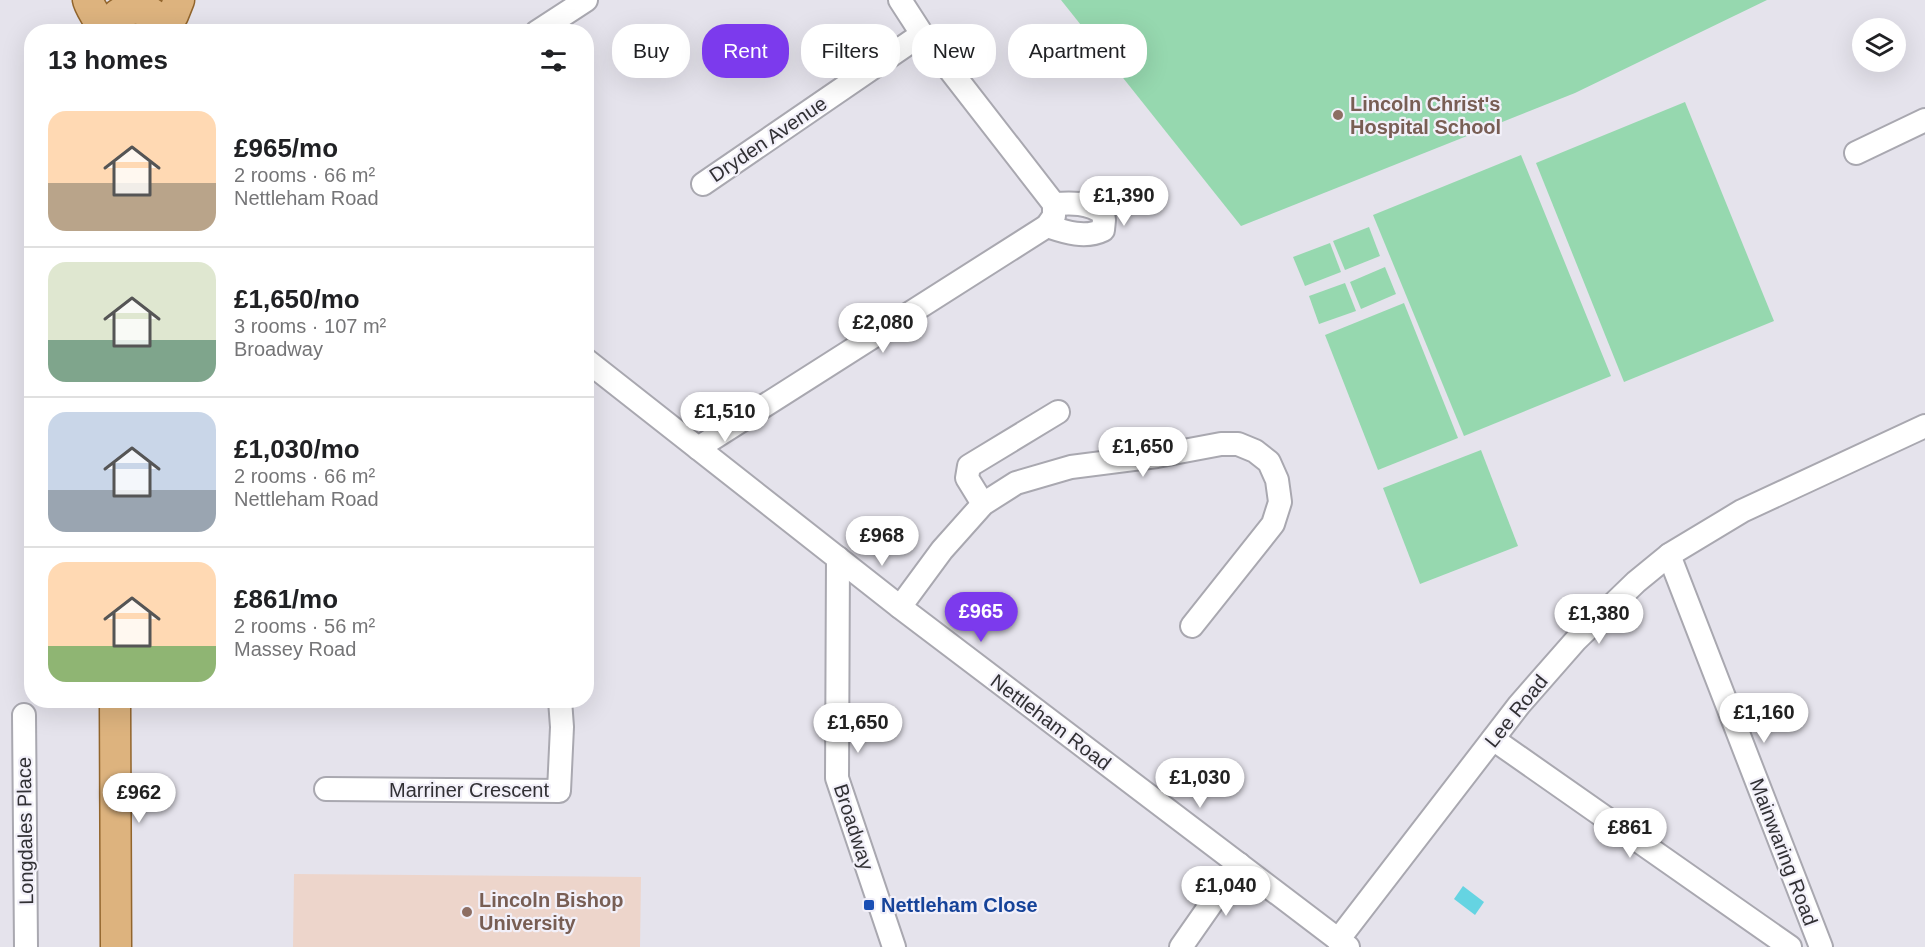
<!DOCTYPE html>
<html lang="en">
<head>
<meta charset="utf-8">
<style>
	:root { --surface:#fff; --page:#f2f2f2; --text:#202124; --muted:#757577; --line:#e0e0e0; --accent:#7c3aed }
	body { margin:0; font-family:Helvetica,sans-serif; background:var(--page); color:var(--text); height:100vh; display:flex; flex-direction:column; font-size:22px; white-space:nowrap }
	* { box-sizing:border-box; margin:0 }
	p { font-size:20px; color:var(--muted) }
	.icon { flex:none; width:33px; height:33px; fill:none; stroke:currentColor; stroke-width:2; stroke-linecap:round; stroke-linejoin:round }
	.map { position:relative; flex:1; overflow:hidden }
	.details { position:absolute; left:24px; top:24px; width:570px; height:684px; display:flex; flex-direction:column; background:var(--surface); border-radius:24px; box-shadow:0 6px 24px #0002 }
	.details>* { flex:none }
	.banner { position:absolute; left:612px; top:24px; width:570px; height:54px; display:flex; gap:12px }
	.controls { position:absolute; left:1852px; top:18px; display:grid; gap:12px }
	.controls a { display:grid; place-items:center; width:54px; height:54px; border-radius:50%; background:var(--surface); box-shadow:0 6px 24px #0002; font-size:30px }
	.price { position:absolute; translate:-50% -51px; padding:0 14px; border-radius:21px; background:#fff; color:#222; font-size:20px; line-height:39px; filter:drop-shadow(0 2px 3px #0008) }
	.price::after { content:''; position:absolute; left:50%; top:36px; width:18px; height:14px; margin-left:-9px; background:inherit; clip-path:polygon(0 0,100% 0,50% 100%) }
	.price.selected { background:var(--accent); color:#fff }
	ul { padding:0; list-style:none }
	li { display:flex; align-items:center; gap:18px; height:150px; padding:0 24px }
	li+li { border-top:2px solid var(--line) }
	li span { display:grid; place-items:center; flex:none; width:168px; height:120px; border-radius:18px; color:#555 }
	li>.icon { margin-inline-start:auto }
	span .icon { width:72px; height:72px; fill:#fffc; stroke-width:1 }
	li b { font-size:26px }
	h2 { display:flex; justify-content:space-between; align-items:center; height:72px; padding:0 24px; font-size:26px }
	.chip { padding:0 21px; border-radius:24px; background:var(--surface); box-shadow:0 6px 24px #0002; font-size:21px; line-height:54px }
	.chip.selected { background:var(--accent); color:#fff }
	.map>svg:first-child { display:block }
	.education { fill:#edd5cb }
	.green { fill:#96d8af }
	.water { fill:#65d4e2 }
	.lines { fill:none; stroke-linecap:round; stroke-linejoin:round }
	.minor-casing { stroke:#a9a8b0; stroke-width:26 }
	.major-casing { stroke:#92652c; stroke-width:33 }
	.minor { stroke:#fff; stroke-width:22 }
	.major { stroke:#ddb37e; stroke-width:30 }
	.education-dot { fill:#8d6e63; stroke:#f2f0f9; stroke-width:2 }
	.transit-dot { fill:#1a4fb4; stroke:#f2f0f9; stroke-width:2 }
	.labels { text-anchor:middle; stroke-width:4.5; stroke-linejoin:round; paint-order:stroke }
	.education-label { font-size:20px; font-weight:bold; fill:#785e54; stroke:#f2f0f9; text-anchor:start }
	.street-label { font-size:20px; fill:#313034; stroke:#f2f0f9 }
	.transit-label { font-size:20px; font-weight:bold; fill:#164399; stroke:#f2f0f9; text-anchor:start }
</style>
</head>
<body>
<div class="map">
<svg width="1925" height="947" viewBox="0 0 1925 947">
	<rect width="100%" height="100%" fill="#e5e3ec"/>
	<!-- education -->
	<path class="education" d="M294,874l347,3 -1,70h-347z"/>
	<!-- green -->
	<g class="green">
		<path d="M1061,0h706l-192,93 -334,133z"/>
		<path d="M1685,102l89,219 -150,61 -88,-219z"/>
		<path d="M1521,155l90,221 -147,60 -91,-221z"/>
		<path d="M1369,227l11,29 -35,14 -12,-29z"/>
		<path d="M1330,243l11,29 -36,14 -12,-29z"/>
		<path d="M1385,267l11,27 -35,15 -11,-27z"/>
		<path d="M1345,283l11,28 -37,13 -10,-28z"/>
		<path d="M1404,303l54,135 -80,32 -53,-135z"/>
		<path d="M1481,450l37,96 -98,38 -37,-96z"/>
	</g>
	<!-- water -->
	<path class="water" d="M1463,886l21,16 -9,13 -21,-16z"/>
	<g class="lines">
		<!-- minor casing -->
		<g class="minor-casing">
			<g id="minor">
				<path d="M537,32l49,-32"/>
				<path d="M1856,153l69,-33"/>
				<path d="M703,184l219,-150"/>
				<path d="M1047,226c18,6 38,13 56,4l1,-10 -1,-7c-15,-11 -32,-10 -49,-9"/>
				<path d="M586,360l314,247 448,340"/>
				<path d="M698,448l349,-222 7,-10v-12l-132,-170 -22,-34"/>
				<path d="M983,504l-16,-26 2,-12 89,-54"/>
				<path d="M1669,555l152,392"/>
				<path d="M838,558l-1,220 57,169"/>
				<path d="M900,607l42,-57 41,-46 33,-21 55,-16 86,-11 64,-12h17l17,7 14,11 8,18 3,22 -7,22 -81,102"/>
				<path d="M24,715l2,232"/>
				<path d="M1493,739l297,208"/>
				<path d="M326,789l233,2 3,-64 -2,-27"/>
				<path d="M1338,940l181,-235 57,-65 60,-58 33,-27 73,-44 183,-85"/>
				<path d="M1181,947l58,-83"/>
			</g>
		</g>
		<!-- major casing -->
		<g class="major-casing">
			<g id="major">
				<path d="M88,0c1,7 12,21 16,32"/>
				<path d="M164,28l9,-13 6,-15"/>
				<path d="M106,32c9,-31 50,-31 59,0"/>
				<path d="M115,700l1,247"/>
			</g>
		</g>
		<!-- minor -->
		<use href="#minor" class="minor"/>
		<!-- major -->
		<use href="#major" class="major"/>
	</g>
	<!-- markers -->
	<g class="education-dot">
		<circle cx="1338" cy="115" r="6"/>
		<circle cx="467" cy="912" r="6"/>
	</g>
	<rect class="transit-dot" x="863" y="899" width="12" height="12" rx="3"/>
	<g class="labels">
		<!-- education labels -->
		<g class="education-label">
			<text x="1350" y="111">Lincoln Christ's<tspan x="1350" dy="23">Hospital School</tspan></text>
			<text x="479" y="907">Lincoln Bishop<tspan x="479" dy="23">University</tspan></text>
		</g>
		<!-- street labels -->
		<g class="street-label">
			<text transform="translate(768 139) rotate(-34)" y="7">Dryden Avenue</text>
			<text transform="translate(1516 711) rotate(-51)" y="7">Lee Road</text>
			<text transform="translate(1051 722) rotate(37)" y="7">Nettleham Road</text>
			<text x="469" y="797">Marriner Crescent</text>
			<text transform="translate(854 827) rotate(72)" y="7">Broadway</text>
			<text transform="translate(25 831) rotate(-91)" y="7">Longdales Place</text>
			<text transform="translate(1784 852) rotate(69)" y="7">Mainwaring Road</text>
		</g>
		<!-- transit labels -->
		<g class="transit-label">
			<text x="881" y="912">Nettleham Close</text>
		</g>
	</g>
</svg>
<div class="controls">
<a><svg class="icon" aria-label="layers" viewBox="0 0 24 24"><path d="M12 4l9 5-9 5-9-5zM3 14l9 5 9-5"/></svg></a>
</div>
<b class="price" style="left:1124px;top:227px">£1,390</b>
<b class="price" style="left:883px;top:354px">£2,080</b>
<b class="price" style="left:725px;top:443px">£1,510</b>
<b class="price" style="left:1143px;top:478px">£1,650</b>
<b class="price" style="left:882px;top:567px">£968</b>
<b class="price selected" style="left:981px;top:643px">£965</b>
<b class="price" style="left:1599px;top:645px">£1,380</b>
<b class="price" style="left:1764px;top:744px">£1,160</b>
<b class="price" style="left:858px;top:754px">£1,650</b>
<b class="price" style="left:1200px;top:809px">£1,030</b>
<b class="price" style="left:139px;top:824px">£962</b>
<b class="price" style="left:1630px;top:859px">£861</b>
<b class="price" style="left:1226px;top:917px">£1,040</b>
<div class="banner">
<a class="chip">Buy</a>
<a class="chip selected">Rent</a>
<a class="chip">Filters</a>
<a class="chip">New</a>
<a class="chip">Apartment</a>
</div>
<section class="details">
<h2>13 homes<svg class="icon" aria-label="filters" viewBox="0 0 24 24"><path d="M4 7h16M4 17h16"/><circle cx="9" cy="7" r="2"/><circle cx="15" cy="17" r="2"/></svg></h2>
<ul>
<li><span style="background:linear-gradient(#ffd9b3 60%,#b9a48a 0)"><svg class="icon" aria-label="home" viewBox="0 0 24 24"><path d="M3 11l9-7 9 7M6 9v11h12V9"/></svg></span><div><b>£965/mo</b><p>2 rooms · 66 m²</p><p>Nettleham Road</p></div></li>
<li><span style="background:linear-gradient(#dfe7d0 65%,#7fa58c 0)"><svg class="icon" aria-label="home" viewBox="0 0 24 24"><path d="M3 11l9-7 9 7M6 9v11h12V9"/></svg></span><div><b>£1,650/mo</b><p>3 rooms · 107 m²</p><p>Broadway</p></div></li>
<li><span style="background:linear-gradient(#c9d6e8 65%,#9aa5b1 0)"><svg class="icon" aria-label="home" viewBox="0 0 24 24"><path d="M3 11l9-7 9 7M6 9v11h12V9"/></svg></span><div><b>£1,030/mo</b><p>2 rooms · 66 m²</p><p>Nettleham Road</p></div></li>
<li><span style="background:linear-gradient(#ffd9b3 70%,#8fb573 0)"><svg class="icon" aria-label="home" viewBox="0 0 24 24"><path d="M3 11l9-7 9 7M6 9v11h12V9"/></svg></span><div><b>£861/mo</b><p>2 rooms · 56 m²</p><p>Massey Road</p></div></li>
</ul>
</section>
</div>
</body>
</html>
